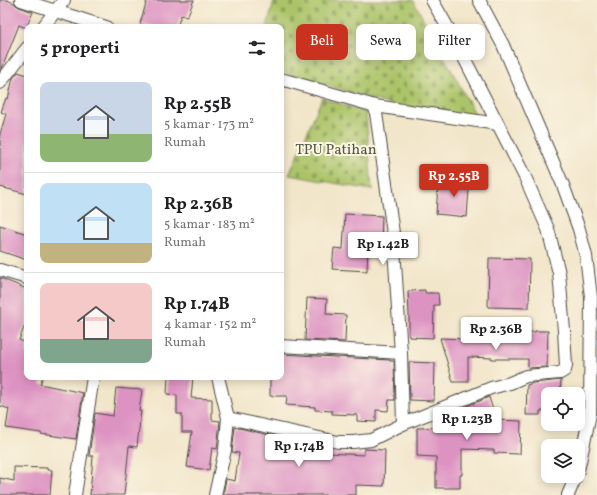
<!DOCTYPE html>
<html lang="id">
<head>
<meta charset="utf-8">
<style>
	:root { --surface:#fff; --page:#f2f2f2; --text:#202124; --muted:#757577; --line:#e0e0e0; --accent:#c8321e }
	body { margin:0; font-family:Vollkorn,serif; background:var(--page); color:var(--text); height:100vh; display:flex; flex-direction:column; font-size:15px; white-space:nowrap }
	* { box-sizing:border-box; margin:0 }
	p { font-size:13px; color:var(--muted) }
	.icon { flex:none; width:22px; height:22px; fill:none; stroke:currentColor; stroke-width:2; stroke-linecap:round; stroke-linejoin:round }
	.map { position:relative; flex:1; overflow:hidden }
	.drawer { position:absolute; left:24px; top:24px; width:260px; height:356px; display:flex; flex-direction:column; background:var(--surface); border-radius:8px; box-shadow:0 2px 10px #0003 }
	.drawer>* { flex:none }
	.hud { position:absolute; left:296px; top:24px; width:241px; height:36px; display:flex; gap:8px }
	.tools { position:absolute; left:541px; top:387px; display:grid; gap:8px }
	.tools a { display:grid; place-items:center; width:44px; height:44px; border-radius:8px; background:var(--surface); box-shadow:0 2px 10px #0003; font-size:20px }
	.price { position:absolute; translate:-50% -34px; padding:0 9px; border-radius:4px; background:#fff; color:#222; font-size:13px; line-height:26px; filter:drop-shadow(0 1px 2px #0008) }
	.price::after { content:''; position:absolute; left:50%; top:24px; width:12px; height:9px; margin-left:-6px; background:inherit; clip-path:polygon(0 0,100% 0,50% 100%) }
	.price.on { background:var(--accent); color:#fff }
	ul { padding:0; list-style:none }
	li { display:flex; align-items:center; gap:12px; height:100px; padding:0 16px }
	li+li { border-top:1px solid var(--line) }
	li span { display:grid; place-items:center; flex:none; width:112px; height:80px; border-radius:8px; color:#555 }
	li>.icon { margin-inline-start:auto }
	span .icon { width:48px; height:48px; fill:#fffc; stroke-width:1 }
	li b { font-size:17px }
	h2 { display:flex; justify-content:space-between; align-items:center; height:48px; padding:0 16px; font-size:17px }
	.pill { padding:0 14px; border-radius:8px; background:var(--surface); box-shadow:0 2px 10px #0003; font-size:14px; line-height:36px }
	.pill.on { background:var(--accent); color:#fff }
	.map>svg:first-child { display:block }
	.cemetery { fill:url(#cemetery-stones); stroke:#6c784a }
	.building { fill:#dd93c2 }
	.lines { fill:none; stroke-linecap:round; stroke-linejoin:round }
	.minor-casing { stroke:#494743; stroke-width:14 }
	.minor { stroke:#fff; stroke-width:12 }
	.labels { text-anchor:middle; stroke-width:4; stroke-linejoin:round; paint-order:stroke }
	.park-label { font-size:15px; fill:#52593e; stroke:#fcf5e5 }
</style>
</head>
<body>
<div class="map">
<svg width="597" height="495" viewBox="0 0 597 495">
	<defs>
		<pattern id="cemetery-stones" width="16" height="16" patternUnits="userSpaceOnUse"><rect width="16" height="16" fill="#acc469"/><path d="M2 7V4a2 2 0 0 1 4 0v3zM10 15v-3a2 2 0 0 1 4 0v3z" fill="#8c9f57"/></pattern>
	</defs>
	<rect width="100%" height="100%" fill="#fcf5e5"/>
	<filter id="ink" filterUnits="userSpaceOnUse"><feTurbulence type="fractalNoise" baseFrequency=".025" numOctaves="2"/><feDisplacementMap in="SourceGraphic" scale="8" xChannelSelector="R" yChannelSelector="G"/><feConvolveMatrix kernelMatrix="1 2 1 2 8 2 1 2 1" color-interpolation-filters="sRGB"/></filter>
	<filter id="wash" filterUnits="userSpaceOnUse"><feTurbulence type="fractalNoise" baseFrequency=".012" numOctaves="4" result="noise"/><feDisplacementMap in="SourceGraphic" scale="16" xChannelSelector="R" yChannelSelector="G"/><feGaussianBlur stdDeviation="0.9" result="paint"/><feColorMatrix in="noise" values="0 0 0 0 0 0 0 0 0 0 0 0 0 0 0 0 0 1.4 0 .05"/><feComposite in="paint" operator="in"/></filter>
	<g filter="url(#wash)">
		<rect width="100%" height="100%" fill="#f2e6ca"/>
		<!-- cemetery -->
		<g class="cemetery">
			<path d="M274,0h139l64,117 -76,-9 -120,-37v-44h-14z"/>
			<path d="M322,98l44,14 6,78 -83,-15z"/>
		</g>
		<g id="blocks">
			<!-- building -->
			<g class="building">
				<path d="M0,0h7l7,3 2,2 3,2 14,5 -7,16 -7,-3 -17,43 -2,3z"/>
				<path d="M147,0h47l-7,17 -6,-2 -4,12h-26l-11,-3z"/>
				<path d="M18,72l9,3v119l-27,-7v-53l6,-20 -5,-2 5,-14 2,1 5,-21z"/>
				<path d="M455,174l15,1 -3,42 -31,-3 2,-28 16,1z"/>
				<path d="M345,214l37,2 -1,30h-13l-1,25 -35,-2 2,-21 9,1z"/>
				<path d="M0,225l27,9v26l-27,-9z"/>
				<path d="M489,258l41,1 -1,49 -41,-1z"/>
				<path d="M0,278l27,11v31l-8,20 8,3v34h16l-3,7 43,9 -7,46 -35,-5v-1l-35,-5 3,-19 -9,-3z"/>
				<path d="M425,290v3h13l1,12h-5l-1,33 -24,-1v-22l-1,-24z"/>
				<path d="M307,298l20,1 -1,15 20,1 -1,27 -40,-2z"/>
				<path d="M535,331h13l-1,36 -19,1v-9h-36v-1l-24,-1v25h-15l-13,-44 52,2v-8h43z"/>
				<path d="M281,354l109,6v1h4l1,39h-6l-1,11 -12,-1v12l-19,-1v-6l-25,-1v-3l-17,-1v-3l-29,-2 1,-9h-17v-19h11z"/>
				<path d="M409,362l26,1 -1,38 -24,-1z"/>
				<path d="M168,377h25l-2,21 21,1v21l8,1 -3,28 -5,-1 -3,22 -22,-3 5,-35h-10v-18h-5v-19l-10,-1z"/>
				<path d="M561,380l-1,14h-12v9h-3v8h-5v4h-14l1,-30 6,-2z"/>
				<path d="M116,388l26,2 -3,21h2l-4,36 -8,-1 -5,49h-34l3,-39h-4l6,-43 18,3z"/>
				<path d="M489,397l7,23 25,1 -1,33 -26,-1v-3l-32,-1v26h-2v13h-24v-31l-19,-1v-28l48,-1 -5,-18z"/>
				<path d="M235,427l43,10v1l31,5v4l20,2 -1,4 36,2v-6l21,1 -1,36 -28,-1v10h-133l3,-16 9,2 4,-28 -7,-1z"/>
				<path d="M14,467l33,1v2h5l-2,25h-50v-17l14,3z"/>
			</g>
		</g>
	</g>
	<g filter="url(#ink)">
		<use href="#blocks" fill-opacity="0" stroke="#494743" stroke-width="1"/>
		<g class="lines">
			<!-- minor casing -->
			<g class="minor-casing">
				<g id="minor">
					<path d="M21,0l85,27"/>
					<path d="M479,0l24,45 60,140 16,44 7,27 5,41 -1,117 -12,57"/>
					<path d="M43,27l21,-27"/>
					<path d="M281,79l94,27 123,18"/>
					<path d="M0,83l27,-35"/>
					<path d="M375,106l18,127 8,120 2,71"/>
					<path d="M0,270l27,8"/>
					<path d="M281,346l120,7"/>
					<path d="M218,377l10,41 110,24h15l18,-2 32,-16 88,-36 19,-5 16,-7 34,-3 5,-3 1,-4 -2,-35 -5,-58 -11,-44 -23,-52 -69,-135 -24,-42"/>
					<path d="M75,495l18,-118"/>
					<path d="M215,495l10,-45 3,-32"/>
					<path d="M568,495l8,-19"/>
				</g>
			</g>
			<!-- minor -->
			<use href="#minor" class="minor"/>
		</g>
	</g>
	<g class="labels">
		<!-- park labels -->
		<g class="park-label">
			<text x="336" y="154">TPU Patihan</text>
		</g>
	</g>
</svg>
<div class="tools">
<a><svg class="icon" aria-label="locate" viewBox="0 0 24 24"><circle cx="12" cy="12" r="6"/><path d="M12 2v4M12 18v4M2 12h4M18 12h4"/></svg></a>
<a><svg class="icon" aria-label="layers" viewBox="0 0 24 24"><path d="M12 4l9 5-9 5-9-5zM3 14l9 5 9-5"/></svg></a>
</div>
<b class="price on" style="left:454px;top:198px">Rp 2.55B</b>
<b class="price" style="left:383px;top:266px">Rp 1.42B</b>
<b class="price" style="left:496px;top:351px">Rp 2.36B</b>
<b class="price" style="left:467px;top:441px">Rp 1.23B</b>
<b class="price" style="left:299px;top:468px">Rp 1.74B</b>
<div class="hud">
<a class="pill on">Beli</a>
<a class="pill">Sewa</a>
<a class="pill">Filter</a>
</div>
<section class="drawer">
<h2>5 properti<svg class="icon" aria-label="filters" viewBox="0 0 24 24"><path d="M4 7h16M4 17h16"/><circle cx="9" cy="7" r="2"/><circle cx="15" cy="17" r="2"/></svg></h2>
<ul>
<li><span style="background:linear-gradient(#c9d6e8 65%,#8fb573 0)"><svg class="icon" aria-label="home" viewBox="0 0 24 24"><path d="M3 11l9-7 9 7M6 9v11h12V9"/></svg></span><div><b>Rp 2.55B</b><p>5 kamar · 173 m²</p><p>Rumah</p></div></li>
<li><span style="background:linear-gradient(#bfe0f5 75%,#c2b280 0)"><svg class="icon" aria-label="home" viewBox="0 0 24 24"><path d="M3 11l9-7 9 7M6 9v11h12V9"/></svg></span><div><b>Rp 2.36B</b><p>5 kamar · 183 m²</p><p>Rumah</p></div></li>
<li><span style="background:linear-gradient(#f6c9c9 70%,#7fa58c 0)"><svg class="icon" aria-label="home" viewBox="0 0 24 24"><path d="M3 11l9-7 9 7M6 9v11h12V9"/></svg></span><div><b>Rp 1.74B</b><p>4 kamar · 152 m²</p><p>Rumah</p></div></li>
</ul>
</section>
</div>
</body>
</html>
